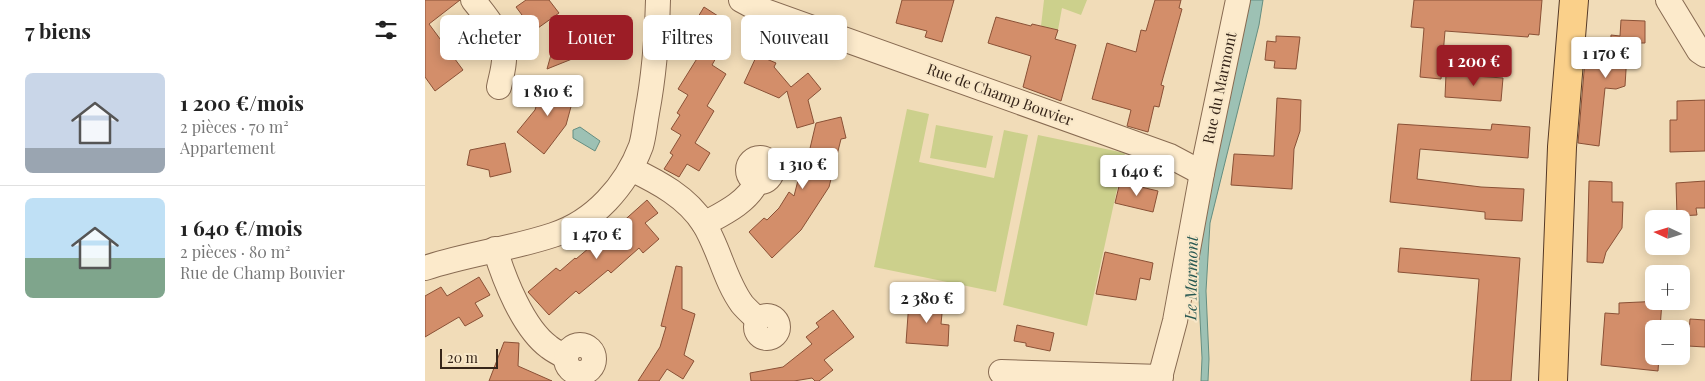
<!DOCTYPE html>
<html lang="fr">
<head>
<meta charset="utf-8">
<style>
	:root { --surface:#fff; --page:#f2f2f2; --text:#222; --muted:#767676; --line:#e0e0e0; --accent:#9c1d26 }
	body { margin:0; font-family:"Playfair Display",serif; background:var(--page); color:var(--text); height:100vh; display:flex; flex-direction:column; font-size:19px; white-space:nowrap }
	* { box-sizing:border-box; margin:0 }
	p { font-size:16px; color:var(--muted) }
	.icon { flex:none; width:28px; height:28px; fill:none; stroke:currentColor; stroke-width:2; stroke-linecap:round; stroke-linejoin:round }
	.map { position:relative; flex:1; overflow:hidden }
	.panel { display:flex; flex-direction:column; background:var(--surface); width:425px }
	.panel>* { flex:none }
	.hud { position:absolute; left:15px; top:15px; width:475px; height:45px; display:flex; gap:10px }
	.needle { width:32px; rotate:274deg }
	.controls { position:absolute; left:1220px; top:210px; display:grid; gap:10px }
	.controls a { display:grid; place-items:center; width:45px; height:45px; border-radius:8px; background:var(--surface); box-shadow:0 2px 12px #0003; font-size:25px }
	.scale { position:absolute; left:15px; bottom:12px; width:58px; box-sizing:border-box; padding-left:5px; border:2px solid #362519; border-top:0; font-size:14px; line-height:18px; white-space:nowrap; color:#362519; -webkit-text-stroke:4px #f8e7c8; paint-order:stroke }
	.price { position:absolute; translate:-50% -42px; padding:0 11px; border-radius:5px; background:#fff; color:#222; font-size:16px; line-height:32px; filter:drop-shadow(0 1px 2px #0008) }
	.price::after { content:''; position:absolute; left:50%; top:30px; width:15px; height:11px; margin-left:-8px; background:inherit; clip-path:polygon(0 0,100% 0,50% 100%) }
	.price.selected { background:var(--accent); color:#fff }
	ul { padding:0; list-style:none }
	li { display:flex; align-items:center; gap:15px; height:125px; padding:0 25px }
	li+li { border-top:1px solid var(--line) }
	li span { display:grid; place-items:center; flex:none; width:140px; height:100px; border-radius:8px; color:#555 }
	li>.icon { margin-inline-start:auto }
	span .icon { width:60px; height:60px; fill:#fffc; stroke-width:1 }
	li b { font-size:21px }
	h2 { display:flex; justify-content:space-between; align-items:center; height:60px; padding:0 25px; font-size:21px }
	.chip { padding:0 18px; border-radius:8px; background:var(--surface); box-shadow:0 2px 12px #0003; font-size:18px; line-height:45px }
	.chip.selected { background:var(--accent); color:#fff }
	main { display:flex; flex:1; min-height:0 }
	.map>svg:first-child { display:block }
	.green { fill:#ccd08c }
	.water { fill:#9dc1b4; stroke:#658e81 }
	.building { fill:#d38e6a; stroke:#8a5136 }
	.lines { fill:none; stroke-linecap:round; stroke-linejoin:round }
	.minor-casing { stroke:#886b52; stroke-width:26 }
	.major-casing { stroke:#553927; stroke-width:30 }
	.minor { stroke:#fceacb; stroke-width:24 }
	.major { stroke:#fad08a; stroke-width:28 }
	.labels { text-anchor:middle; stroke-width:4; stroke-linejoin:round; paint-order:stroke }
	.street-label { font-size:15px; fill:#362519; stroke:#f8e7c8 }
	.water-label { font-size:16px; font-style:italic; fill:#265751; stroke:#f8e7c8 }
</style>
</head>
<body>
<main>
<section class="panel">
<h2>7 biens<svg class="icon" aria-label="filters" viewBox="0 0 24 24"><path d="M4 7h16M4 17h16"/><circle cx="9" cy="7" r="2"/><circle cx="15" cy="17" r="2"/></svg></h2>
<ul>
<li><span style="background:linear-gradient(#c9d6e8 75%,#9aa5b1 0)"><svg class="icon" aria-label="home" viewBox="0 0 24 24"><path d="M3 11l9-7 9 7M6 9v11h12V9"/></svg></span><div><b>1 200 €/mois</b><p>2 pièces · 70 m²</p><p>Appartement</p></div></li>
<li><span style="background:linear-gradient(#bfe0f5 60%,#7fa58c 0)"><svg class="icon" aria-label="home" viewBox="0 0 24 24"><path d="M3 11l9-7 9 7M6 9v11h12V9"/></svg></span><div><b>1 640 €/mois</b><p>2 pièces · 80 m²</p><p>Rue de Champ Bouvier</p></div></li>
</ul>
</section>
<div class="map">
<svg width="1280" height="381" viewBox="0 0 1280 381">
	<rect width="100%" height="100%" fill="#f1dcb8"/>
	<!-- green -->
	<g class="green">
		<path d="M619,0h43l-6,15 -19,-7 -4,22 -17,-4z"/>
		<path d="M482,109l22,5 -10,48 75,16 10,-48 24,5 -32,157 -122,-25z"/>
		<path d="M511,125l57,11 -7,32 -56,-10z"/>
		<path d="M613,135l87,18 -38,173 -84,-21z"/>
	</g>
	<!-- water -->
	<g class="water">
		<path d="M825,0h13l-4,25 -49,198 -4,68 3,68 -1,22h-7l1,-23 -5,-99 35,-179z"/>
		<path d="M155,127l20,14 -5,10 -22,-13v-8z"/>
	</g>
	<!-- building -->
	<g class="building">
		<path d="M0,0h35l-31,24 34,46 -28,21 -10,-14z"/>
		<path d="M101,0h23l10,13 -28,20 -12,-16 3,-2 -6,-8z"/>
		<path d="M477,0h52l-12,42 -17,-5 2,-6 -31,-8z"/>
		<path d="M730,0h26l-2,8 3,1 -21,76 3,1 -5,21 -5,-1 -6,26 -21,-6 4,-16 -39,-11 15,-56 29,9 5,-22 5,1z"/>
		<path d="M989,0h128l-3,35 -10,-1 -1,3 -83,-6 -4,48 -21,-2 4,-49 -13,-1z"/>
		<path d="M279,7l14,9 -9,15 -14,-9z"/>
		<path d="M571,17l35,9 1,-2 26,6 -3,9 21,6 -15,56 -38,-14 8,-31 -43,-13z"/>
		<path d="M1196,20l24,1v22h-11v11h-7l-2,32 -9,3 -11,-1 -6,58 -21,-3 7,-83 25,1 1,-26 9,1z"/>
		<path d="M268,30l29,17 -10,18 14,9 -19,32 7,5 -19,32 15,10 -11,18 -12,-7 -8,13 -15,-8 9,-14 -3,-2 11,-18 -10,-6 9,-14 -3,-2 11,-18 -10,-6 20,-32 -15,-9z"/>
		<path d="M149,36l8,19 -35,14 7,-25z"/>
		<path d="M851,36l24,1 -4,32 -22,-1 1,-7 -10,-1 2,-19 9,1z"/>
		<path d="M332,55l19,8 -2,4 17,20 17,-14 13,16 -13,11 6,23 -17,5 -10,-37 -8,7 -35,-15z"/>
		<path d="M1021,74l57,4 -2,23 -56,-4z"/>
		<path d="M118,83l32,9 -9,33 -22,29 -27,-22 18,-22z"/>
		<path d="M852,98l24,2 -1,31 -6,18 -2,40 -61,-4 3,-31 40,2z"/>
		<path d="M1280,100v51l-35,1v-32h7v-19z"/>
		<path d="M416,117l5,21 -5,1 -12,48 -28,43 -29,28 -23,-26 15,-14 3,2 12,-12 10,-16 5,4 9,-35h4l9,-38z"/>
		<path d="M973,124l93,6 1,-6 38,3 -2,31 -108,-9 -3,30 64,8 43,2 -2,32 -37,-2v-7l-95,-10z"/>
		<path d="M80,143l6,29 -21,5 -1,-7 -22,-5 3,-15z"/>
		<path d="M1164,181l23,1v20h11l-1,26 -16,24 -3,11 -16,-1z"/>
		<path d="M1280,181v27h-9l1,7 -20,1 -1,-33z"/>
		<path d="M695,182l38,9 -5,21 -38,-9z"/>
		<path d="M222,200l11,13 -13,10 14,16 -16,14 -4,-5 -28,25 -3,-3 -29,24 -3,-3 -27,24 -21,-23 28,-24 4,3 15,-13 1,1 13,-11 2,2z"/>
		<path d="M975,248l120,10 -9,123h-40l8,-102 -81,-7z"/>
		<path d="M680,252l48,11 -3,17 -10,-2 -4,22 -40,-6z"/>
		<path d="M251,266l6,1v42l13,5 -11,41 10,6 -11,18 -16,-10 -8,12h-21l22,-34 6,-20 -5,-1z"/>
		<path d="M54,277l11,18 -15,8 8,13 -18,10 -6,-9 -34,20v-41l16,-9 6,9z"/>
		<path d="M484,301l34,2 -2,21 8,1 -1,21 -42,-3z"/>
		<path d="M1237,301l-2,28h-6v27h5l-1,15 -57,-6 4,-52 14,1v-11z"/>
		<path d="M408,310l21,27 -30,23 9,10 -14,11h-4l-3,-3 -18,3h-43l-1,-8 33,-6 29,-23 -6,-7 13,-10 -3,-4z"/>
		<path d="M1265,319l15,1v27l-17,-1z"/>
		<path d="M592,325l37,8 -4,18 -24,-5v-3l-12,-2z"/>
		<path d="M79,342l15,1 -1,23 34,15h-63z"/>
	</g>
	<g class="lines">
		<!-- minor casing -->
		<g class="minor-casing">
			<g id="minor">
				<path d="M48,0c13,16 28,34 31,55 1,10 -3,22 -5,32"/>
				<path d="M316,0l13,7 416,149 32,17"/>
				<path d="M1243,0l31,51 6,4"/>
				<circle cx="335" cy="170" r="12"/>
				<path d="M206,169c27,13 56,28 73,55 15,24 21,57 38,80 5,6 11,11 16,16"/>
				<path d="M279,224c20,-11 42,-21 53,-42"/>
				<path d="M70,249c9,30 28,79 54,98 5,4 11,7 17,10"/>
				<path d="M0,268c42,-14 86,-19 128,-33 41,-13 73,-49 88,-89 3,-10 4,-22 6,-33 7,-37 10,-75 11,-113"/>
				<circle cx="342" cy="327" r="11"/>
				<circle cx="155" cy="359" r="14"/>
				<path d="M576,372l160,5"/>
				<path d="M734,381l16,-60 27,-148 36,-173"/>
			</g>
		</g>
		<!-- major casing -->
		<g class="major-casing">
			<path id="major" d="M1128,381l9,-234 12,-147"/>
		</g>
		<!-- minor -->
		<use href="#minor" class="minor"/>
		<!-- major -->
		<use href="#major" class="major"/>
	</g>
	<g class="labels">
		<!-- street labels -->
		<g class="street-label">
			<text transform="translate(795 88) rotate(-78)" y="5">Rue du Marmont</text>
			<text transform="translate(575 95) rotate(20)" y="5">Rue de Champ Bouvier</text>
		</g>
		<!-- water labels -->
		<g class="water-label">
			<text transform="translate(766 278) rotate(-89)" y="6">Le Marmont</text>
		</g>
	</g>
</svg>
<div class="controls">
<a><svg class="needle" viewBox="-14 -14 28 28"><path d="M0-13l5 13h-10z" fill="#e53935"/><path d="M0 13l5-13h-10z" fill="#767676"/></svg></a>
<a>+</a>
<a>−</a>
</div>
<div class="scale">20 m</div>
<b class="price" style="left:1181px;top:79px">1 170 €</b>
<b class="price selected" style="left:1049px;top:87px">1 200 €</b>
<b class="price" style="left:123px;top:117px">1 810 €</b>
<b class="price" style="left:378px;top:190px">1 310 €</b>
<b class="price" style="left:712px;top:197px">1 640 €</b>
<b class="price" style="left:172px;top:260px">1 470 €</b>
<b class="price" style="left:502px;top:324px">2 380 €</b>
<div class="hud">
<a class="chip">Acheter</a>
<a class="chip selected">Louer</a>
<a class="chip">Filtres</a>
<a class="chip">Nouveau</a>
</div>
</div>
</main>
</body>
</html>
